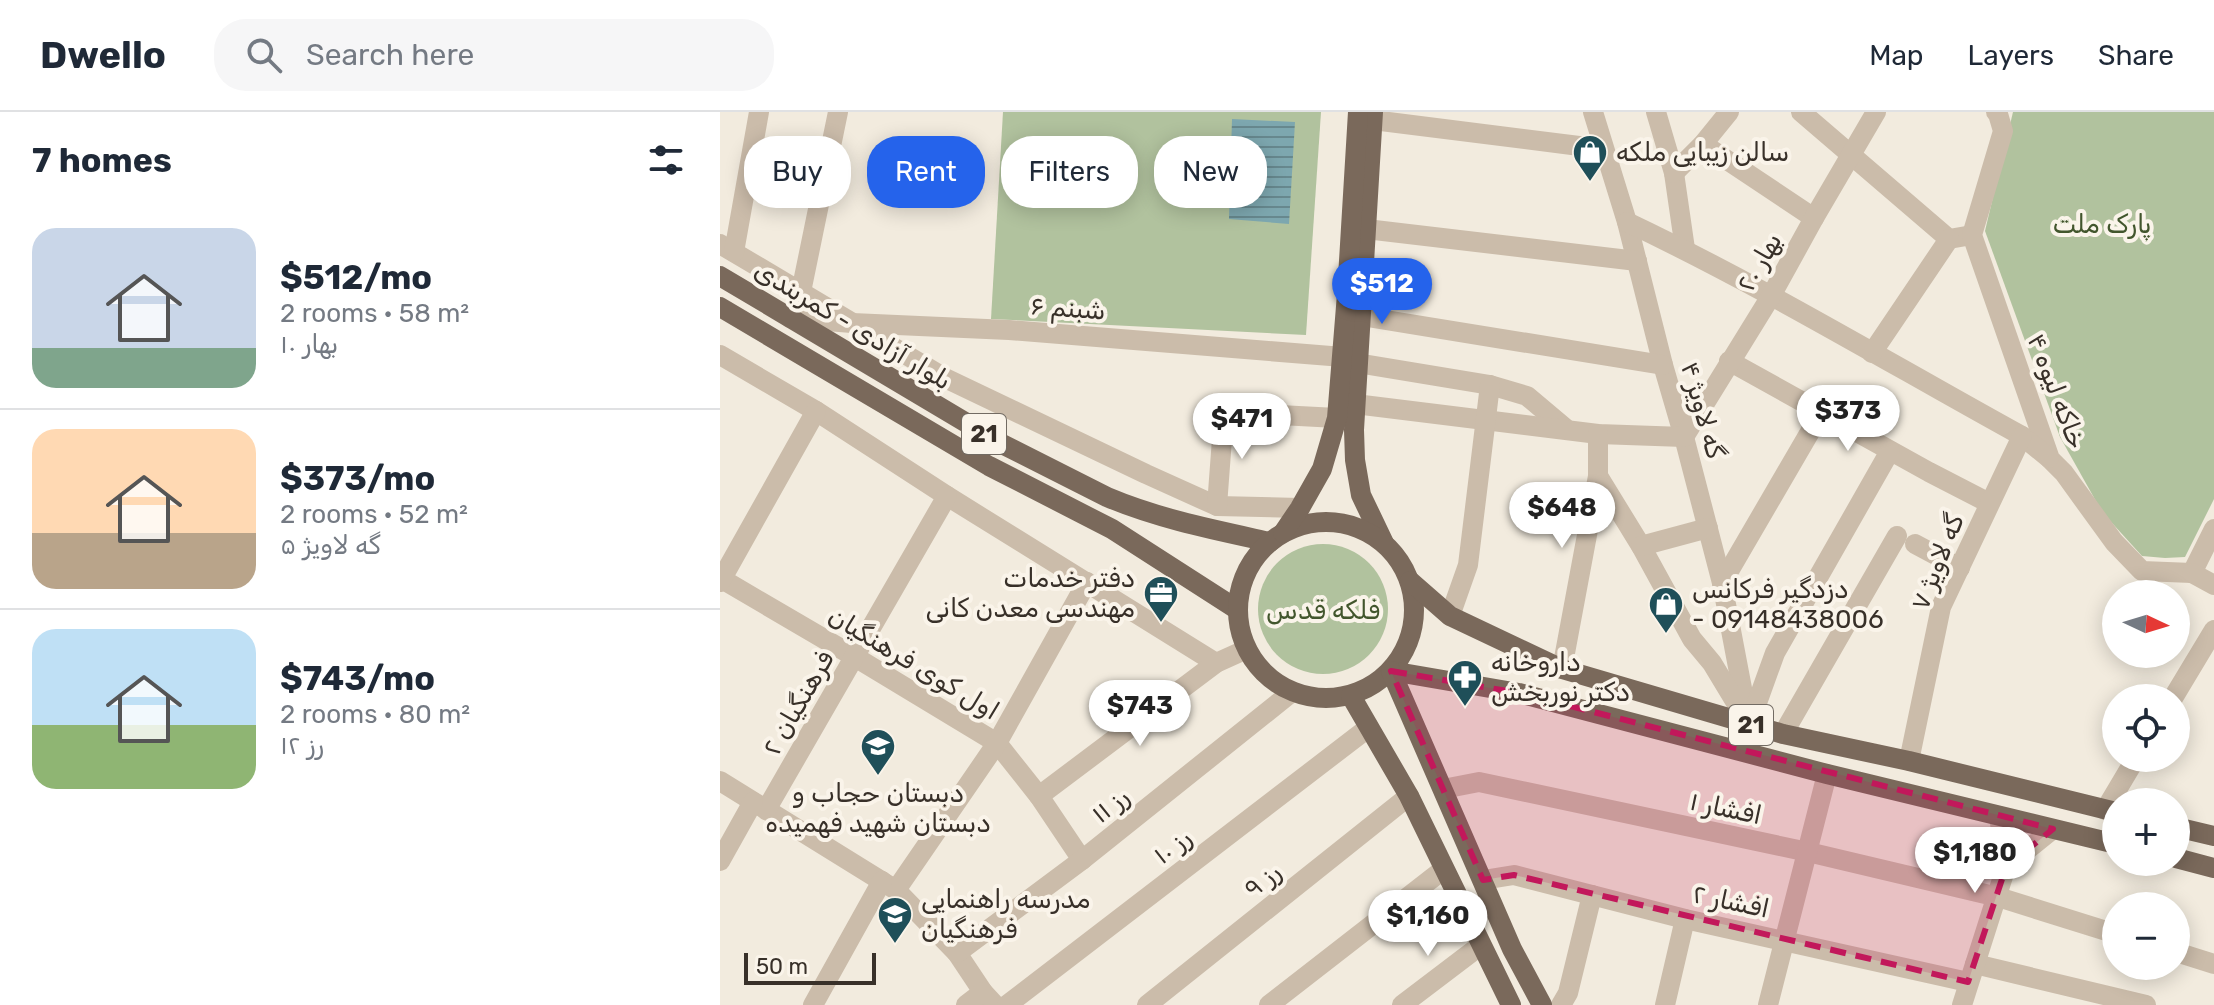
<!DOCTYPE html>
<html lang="en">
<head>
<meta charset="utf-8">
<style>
	:root { --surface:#fff; --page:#f6f6f7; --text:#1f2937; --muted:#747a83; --line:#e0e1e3; --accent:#2563eb }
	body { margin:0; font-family:Rubik,"Noto Sans Arabic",sans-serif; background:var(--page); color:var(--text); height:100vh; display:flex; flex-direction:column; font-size:30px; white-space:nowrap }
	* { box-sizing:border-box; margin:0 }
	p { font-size:26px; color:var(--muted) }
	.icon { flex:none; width:44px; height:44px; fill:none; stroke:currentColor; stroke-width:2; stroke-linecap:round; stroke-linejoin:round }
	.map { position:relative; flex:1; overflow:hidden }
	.drawer { display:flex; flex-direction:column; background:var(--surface); width:720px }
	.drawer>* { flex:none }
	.hud { position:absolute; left:24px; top:24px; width:760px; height:72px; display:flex; gap:16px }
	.needle { width:52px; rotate:94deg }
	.buttons { position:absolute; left:1382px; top:468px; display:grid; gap:16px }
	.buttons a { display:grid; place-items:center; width:88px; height:88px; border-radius:50%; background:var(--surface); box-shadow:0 4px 20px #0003; font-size:40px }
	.scale { position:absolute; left:24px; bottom:20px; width:132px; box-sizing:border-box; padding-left:8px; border:4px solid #383029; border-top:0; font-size:22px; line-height:28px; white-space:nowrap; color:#383029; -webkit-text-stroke:6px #faf4ea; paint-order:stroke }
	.price { position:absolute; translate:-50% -68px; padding:0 18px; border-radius:28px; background:#fff; color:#222; font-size:26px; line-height:52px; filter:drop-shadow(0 2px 4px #0008) }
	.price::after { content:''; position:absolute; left:50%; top:48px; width:24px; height:18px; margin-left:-12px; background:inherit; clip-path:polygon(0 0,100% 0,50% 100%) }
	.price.on { background:var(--accent); color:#fff }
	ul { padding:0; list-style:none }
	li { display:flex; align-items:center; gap:24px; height:200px; padding:0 32px }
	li+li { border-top:2px solid var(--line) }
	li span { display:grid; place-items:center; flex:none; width:224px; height:160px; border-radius:24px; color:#555 }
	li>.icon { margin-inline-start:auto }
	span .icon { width:96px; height:96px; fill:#fffc; stroke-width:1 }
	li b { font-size:34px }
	h2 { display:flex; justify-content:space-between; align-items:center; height:96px; padding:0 32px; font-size:34px }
	.pill { padding:0 28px; border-radius:32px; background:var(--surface); box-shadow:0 4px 20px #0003; font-size:28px; line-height:72px }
	.pill.on { background:var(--accent); color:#fff }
	header { display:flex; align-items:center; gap:48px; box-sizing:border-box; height:112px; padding:0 40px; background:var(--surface); border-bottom:2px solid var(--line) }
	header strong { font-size:38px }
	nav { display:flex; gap:44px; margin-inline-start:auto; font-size:28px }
	.search { width:560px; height:72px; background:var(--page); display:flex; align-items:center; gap:20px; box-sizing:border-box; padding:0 28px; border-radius:32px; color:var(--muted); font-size:30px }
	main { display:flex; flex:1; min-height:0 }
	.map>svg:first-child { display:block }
	.park { fill:#b1c29e }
	.water { fill:url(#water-rules) }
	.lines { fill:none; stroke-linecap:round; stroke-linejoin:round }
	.minor { stroke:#cbbcaa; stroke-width:20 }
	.major { stroke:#7a695b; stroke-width:20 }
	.marked { fill:#c2185b; fill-opacity:0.2; stroke:#c2185b; stroke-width:6; stroke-dasharray:16 10; stroke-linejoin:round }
	.labels { text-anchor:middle; stroke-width:8; stroke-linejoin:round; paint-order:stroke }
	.shield { fill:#faf4ea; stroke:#726b63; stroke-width:2 }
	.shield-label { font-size:24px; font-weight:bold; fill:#383029 }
	.poi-label { font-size:26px; fill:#383029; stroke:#faf4ea; text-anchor:start }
	.park-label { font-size:26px; fill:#42562d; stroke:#faf4ea }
	.street-label { font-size:26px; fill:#383029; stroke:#faf4ea }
</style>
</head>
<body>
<header>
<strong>Dwello</strong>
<div class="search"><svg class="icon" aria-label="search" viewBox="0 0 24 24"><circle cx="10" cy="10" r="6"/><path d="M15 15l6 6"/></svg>Search here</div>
<nav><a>Map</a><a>Layers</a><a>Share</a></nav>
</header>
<main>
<section class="drawer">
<h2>7 homes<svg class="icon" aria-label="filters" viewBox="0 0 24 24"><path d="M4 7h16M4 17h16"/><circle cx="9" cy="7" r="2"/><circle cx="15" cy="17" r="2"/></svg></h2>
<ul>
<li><span style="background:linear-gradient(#c9d6e8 75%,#7fa58c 0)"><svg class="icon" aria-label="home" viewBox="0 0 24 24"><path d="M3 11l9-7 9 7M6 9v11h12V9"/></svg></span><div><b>$512/mo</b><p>2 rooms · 58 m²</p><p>بهار ۱۰</p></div></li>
<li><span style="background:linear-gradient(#ffd9b3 65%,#b9a48a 0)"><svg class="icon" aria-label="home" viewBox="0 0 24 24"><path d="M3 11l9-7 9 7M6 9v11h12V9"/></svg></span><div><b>$373/mo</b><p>2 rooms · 52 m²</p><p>گه لاویژ ۵</p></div></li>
<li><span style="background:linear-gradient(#bfe0f5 60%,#8fb573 0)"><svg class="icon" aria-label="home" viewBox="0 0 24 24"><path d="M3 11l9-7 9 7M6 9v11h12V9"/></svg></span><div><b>$743/mo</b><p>2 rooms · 80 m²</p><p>رز ۱۲</p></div></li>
</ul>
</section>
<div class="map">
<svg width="1494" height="893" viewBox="0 0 1494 893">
	<defs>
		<pattern id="water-rules" width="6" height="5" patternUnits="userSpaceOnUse" patternTransform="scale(2)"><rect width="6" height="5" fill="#7da7af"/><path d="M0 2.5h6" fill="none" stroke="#67888e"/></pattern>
	</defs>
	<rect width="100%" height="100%" fill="#f2ebde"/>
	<!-- park -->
	<g class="park">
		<path d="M283,0h318l-15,223 -315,-16z"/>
		<path d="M1293,0h201v387l-29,58 -20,1 -23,-2 -40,-44 -42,-75 -75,-206z"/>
		<circle cx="603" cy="497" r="65"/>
	</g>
	<!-- water -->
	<path class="water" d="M512,7l63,3 -6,102 -60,-5z"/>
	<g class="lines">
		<!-- minor -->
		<g class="minor">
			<path d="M873,0l34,110 36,143 21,72 38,146 27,142"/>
			<path d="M936,0l18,61 11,76"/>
			<path d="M1081,0l148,127 23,-4"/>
			<path d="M1276,0l2,2 5,17 -31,104 78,224 14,14 50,69 28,29 50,2 22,-44"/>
			<path d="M653,8l230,29"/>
			<path d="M983,32l111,74"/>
			<path d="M954,61l29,-29 26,-32"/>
			<path d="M907,110c135,64 264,142 395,214l27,22"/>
			<path d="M646,117l271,32"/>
			<path d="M0,132l225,134 201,96 71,32 83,2"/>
			<path d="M14,140l25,-140"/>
			<path d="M81,180l37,-180"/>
			<path d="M641,204l302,49"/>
			<path d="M70,206l62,5 157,7 334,27"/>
			<path d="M1152,241l77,-114"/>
			<path d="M0,243l96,56 131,85 269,167"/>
			<path d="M1009,249l200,111 60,31"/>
			<path d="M637,251l133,22 37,11 38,32"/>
			<path d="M635,292l243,30 86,3 87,-141 43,-78 62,-106"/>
			<path d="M878,364l43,70 51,93 20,24 29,48"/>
			<path d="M497,394l7,-94 113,6"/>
			<path d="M1195,432l45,24"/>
			<path d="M921,434l67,-18"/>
			<path d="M1472,461l22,12"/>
			<path d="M0,466l135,79 142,86 42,53 43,64"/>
			<path d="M0,470l96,-171"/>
			<path d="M1002,471l99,-170"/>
			<path d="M730,504l18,-51 22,-180"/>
			<path d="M842,557l36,-193v-42"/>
			<path d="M1453,586l41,-68"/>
			<path d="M1029,613l26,-72 115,-202"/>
			<path d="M1063,622l114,-198"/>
			<path d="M1189,649l32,-154 81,-171"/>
			<path d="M0,669l176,109 61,63 26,39 12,13"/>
			<path d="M723,677l36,-7 329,70 190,45 118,37"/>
			<path d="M319,684l177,-133 31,-14"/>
			<path d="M46,698l181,-314"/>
			<path d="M1385,698l31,-52"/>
			<path d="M1279,704l7,51"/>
			<path d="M0,749l33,-59"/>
			<path d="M763,768l31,-5 171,44 283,63"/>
			<path d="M176,778l101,-147 90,-161"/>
			<path d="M1456,840l38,12"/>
			<path d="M237,841l125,-93 210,-168"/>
			<path d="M1255,852l171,41"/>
			<path d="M93,893l69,-124"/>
			<path d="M246,893l17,-13"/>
			<path d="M287,893l361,-277"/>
			<path d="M427,893l262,-209"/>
			<path d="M549,893l175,-136"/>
			<path d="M682,893l79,-60"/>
			<path d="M841,893l7,-12 24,-98"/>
			<path d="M945,893l20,-86"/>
			<path d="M1048,893l59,-231"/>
			<path d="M1242,893l44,-138 47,-38"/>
		</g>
		<!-- major -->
		<g class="major">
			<path d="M653,0l-19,318 1,30 6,35 23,48"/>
			<path d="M0,164l282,168 105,53c52,22 108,33 163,45"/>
			<path d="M0,195l269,159 123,63 126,81"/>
			<circle cx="606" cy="498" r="88"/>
			<path d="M563,421l17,-25 22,-39 15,-51 10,-124 11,-182"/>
			<path d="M690,469l40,35 112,53 221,65 126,27 207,51"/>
			<path d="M671,559l128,22 308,81 289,70"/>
			<path d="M671,559l121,278 30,56"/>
			<path d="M631,584l58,100 102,209"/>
			<path d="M1456,715l38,9"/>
			<path d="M1456,746l38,10"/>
		</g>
	</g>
	<!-- marked area -->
	<path class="marked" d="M671,559l128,22 534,136 -47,38 -38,115 -454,-107 -31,5z"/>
	<!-- icons -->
	<defs>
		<g id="shop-pin" transform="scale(1.8)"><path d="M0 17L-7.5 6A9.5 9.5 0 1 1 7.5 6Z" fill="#1f4f59" stroke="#faf4ea"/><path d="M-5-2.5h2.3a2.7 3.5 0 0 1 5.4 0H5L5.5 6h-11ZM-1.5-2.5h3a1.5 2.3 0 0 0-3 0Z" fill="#fff"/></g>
		<g id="office-pin" transform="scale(1.8)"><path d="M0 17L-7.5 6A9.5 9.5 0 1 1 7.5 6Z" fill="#1f4f59" stroke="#faf4ea"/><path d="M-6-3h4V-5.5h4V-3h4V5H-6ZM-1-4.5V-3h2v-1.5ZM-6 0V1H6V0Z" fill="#fff"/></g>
		<g id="pharmacy-pin" transform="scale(1.8)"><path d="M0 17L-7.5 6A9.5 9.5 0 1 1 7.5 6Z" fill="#1f4f59" stroke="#faf4ea"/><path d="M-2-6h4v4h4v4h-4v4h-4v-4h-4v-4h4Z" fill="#fff"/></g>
		<g id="school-pin" transform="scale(1.8)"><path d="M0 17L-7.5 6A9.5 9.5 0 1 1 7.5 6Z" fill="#1f4f59" stroke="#faf4ea"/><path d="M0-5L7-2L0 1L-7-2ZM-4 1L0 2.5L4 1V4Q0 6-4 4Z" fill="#fff"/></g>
	</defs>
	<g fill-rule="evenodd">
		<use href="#shop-pin" x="870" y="40"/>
		<use href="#office-pin" x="441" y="481"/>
		<use href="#shop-pin" x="946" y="492"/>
		<use href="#pharmacy-pin" x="745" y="565"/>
		<use href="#school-pin" x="158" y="634"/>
		<use href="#school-pin" x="175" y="802"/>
	</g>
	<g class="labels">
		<!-- shield labels -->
		<g class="shield">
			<rect x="242" y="302" width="44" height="40" rx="6"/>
			<rect x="1009" y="593" width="44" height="40" rx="6"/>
		</g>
		<g class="shield-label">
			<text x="264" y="330">21</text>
			<text x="1031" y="621">21</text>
		</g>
		<!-- poi labels -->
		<g class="poi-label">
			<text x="896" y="49">سالن زیبایی ملکه</text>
			<text x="415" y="475" text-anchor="end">دفتر خدمات<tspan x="415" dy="30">مهندسی معدن کانی</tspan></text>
			<text x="972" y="486">دزدگیر فرکانس<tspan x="972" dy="30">- 09148438006</tspan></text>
			<text x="771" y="559">داروخانه<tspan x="771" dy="30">دکتر نوربخش</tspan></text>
			<text x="158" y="690" text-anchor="middle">دبستان حجاب و<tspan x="158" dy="30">دبستان شهید فهمیده</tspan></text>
			<text x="201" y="796">مدرسه راهنمایی<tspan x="201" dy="30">فرهنگیان</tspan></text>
		</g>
		<!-- park labels -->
		<g class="park-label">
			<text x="1382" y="121">پارک ملت</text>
			<text x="603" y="507">فلکه قدس</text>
		</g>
		<!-- street labels -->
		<g class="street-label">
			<text transform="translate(1039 150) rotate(-60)" y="9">بهار ۲۰</text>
			<text transform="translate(348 196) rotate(4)" y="9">شبنم ۶</text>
			<text transform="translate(133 213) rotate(31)" y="9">بلوار آزادی - کمربندی</text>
			<text transform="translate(1337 279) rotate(69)" y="9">خاکه لیوه ۴</text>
			<text transform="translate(983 298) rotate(74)" y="9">گه لاویژ ۴</text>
			<text transform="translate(1217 450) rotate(-68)" y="9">گه لاویژ ۷</text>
			<text transform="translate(194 551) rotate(31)" y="9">اول کوی فرهنگیان</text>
			<text transform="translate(78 591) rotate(-60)" y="9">فرهنگیان ۲</text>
			<text transform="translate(390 693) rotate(-39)" y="9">رز ۱۱</text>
			<text transform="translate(1006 696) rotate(12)" y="9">افشار ۱</text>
			<text transform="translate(452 734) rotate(-38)" y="9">رز ۱۰</text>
			<text transform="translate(542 768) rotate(-39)" y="9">رز ۹</text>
			<text transform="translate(1011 789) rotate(12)" y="9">افشار ۲</text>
		</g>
	</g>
</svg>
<div class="buttons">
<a><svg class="needle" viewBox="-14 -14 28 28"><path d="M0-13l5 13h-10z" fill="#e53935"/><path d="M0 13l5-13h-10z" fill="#747a83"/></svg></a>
<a><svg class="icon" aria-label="locate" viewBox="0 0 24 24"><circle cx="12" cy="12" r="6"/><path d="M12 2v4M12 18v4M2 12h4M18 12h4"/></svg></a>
<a>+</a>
<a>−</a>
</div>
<div class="scale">50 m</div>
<b class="price on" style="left:662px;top:214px">$512</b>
<b class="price" style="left:1128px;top:341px">$373</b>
<b class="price" style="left:522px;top:349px">$471</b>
<b class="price" style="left:842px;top:438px">$648</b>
<b class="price" style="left:420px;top:636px">$743</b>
<b class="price" style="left:1255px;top:783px">$1,180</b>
<b class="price" style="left:708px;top:846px">$1,160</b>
<div class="hud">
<a class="pill">Buy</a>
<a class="pill on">Rent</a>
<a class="pill">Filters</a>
<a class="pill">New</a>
</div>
</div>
</main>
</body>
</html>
